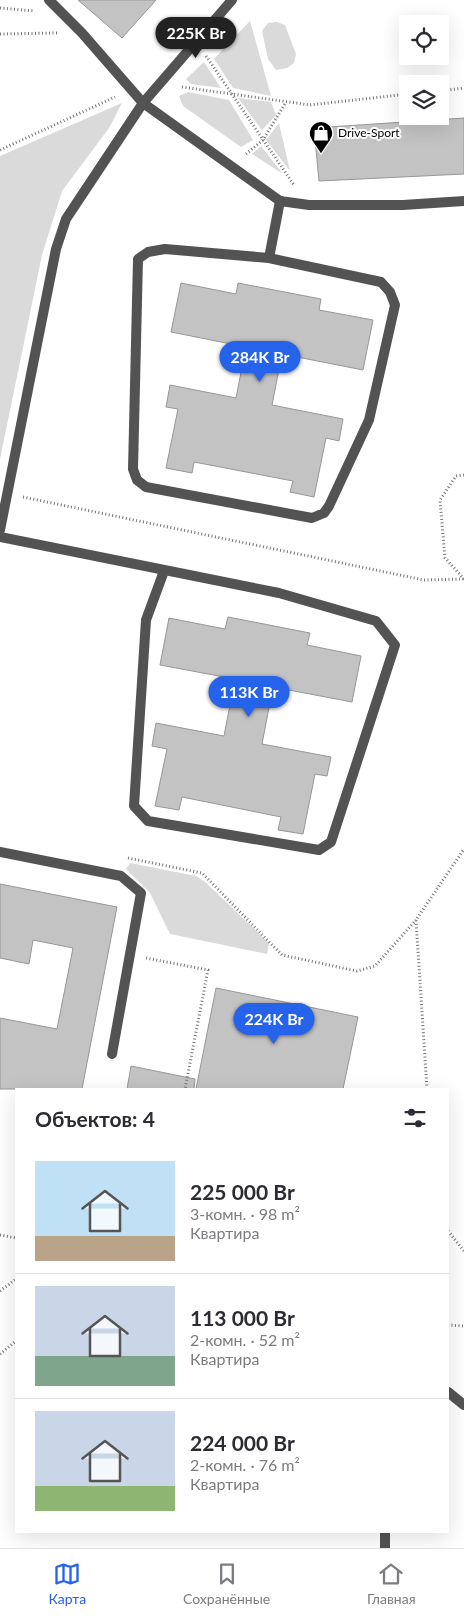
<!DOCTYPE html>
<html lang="ru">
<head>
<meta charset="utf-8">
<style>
	:root { --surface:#fff; --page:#f2f2f3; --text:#2b2b33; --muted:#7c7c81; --line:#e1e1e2; --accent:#2563eb }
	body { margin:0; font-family:Lato,sans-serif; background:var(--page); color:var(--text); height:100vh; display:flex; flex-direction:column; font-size:19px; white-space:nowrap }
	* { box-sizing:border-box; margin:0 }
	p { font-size:16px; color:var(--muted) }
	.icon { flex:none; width:28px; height:28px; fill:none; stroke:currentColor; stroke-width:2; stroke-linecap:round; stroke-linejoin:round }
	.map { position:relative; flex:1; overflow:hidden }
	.panel { position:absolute; left:15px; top:1088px; width:434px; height:445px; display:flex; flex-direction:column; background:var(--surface); border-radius:0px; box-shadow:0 5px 20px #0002 }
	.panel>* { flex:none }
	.tools { position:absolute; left:399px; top:15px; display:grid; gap:10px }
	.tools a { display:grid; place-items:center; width:50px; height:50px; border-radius:0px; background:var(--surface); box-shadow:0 5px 20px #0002; font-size:25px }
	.price { position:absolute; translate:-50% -42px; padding:0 11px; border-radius:18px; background:var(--accent); color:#fff; font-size:16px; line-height:32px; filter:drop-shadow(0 1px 2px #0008) }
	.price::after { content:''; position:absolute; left:50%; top:30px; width:15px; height:11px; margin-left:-8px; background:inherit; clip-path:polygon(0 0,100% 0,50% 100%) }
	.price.current { background:#222; color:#fff }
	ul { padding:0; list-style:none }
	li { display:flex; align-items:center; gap:15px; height:125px; padding:0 20px }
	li+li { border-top:1px solid var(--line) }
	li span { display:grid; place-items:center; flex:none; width:140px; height:100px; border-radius:0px; color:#555 }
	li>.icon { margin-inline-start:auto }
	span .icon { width:60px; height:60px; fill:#fffc; stroke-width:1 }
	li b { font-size:21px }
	h2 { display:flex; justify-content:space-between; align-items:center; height:60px; padding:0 20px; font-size:21px }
	.menu { display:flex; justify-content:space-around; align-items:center; height:70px; border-top:1px solid var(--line); background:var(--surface); font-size:14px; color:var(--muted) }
	.menu a { display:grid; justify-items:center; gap:2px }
	.menu .current { color:var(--accent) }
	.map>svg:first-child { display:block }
	.green { fill:#dadada }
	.building { fill:#c3c3c3; stroke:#979797 }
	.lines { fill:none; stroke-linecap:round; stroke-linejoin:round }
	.path { stroke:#757575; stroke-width:3; stroke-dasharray:1 2.5; stroke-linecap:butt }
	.lane { stroke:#535353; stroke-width:10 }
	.street { stroke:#535353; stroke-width:10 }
	.labels { text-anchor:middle; stroke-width:4; stroke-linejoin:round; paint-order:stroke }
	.poi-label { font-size:12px; fill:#000; stroke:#fff; text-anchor:start }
</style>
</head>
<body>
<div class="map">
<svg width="464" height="1548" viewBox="0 0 464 1548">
	<rect width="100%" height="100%" fill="#fff"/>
	<!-- green -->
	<g class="green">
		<path d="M250,21l21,75 -38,-8 -19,-29z"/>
		<path d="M277,22l8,3 11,29 -2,9 -7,5 -11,2 -8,-11 -6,-28 6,-8z"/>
		<path d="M204,62l17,26 -30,-4 -5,-5z"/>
		<path d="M188,92l41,8 24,40 -12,7 -58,-41 -4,-10z"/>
		<path d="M238,98l33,4 5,13 -14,15z"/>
		<path d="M122,103l-13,25 -47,63 -20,64 -42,204v-303z"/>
		<path d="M279,123l11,48 -24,-31z"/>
		<path d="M261,146l22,28 -31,-20z"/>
		<path d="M130,863l66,13 8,5 65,62 -2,11 -97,-20 -20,-41 -24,-24z"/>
	</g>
	<!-- building -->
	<g class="building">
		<path d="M78,0h78l-34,38z"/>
		<path d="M464,118v56l-145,7 -5,-53z"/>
		<path d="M181,283l55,11 2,-11 83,16 -2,11 54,10 -10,50 -81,-16 -10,51 71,14 -4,22 -13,-3 -12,59 -24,-5 3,-11 -99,-19 -2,11 -26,-5 12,-59 -12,-2 4,-22 66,13 10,-51 -75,-15z"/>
		<path d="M228,617l82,16 -3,12 54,11 -9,46 -79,-15 -11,57 69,13 -4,19 -12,-2 -12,60 -25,-4 3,-13 -99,-20 -3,13 -24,-4 12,-57 -15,-3 4,-23 68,13 11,-57 -75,-14 9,-47 56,11z"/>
		<path d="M0,884l117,23 -35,182h-82v-71l57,11 16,-81 -40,-8 -4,24 -29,-6z"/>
		<path d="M216,988l142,29 -15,72h-147z"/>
		<path d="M131,1066l64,13 -1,10h-67z"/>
	</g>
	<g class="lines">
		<!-- path -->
		<g class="path">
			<path d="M0,8l34,3"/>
			<path d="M0,34l57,-1"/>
			<path d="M206,56l88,129"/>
			<path d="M182,87l128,18 98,-11"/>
			<path d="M440,91l24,-3"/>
			<path d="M0,150l115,-53"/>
			<path d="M246,154l17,-14 23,-38"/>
			<path d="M23,497l401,83 40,-1"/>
			<path d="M464,579l-19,-21 -5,-58 16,-24 8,-1"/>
			<path d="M128,858l74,15 80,82 75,16 18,-5 41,-46"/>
			<path d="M146,958l62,12 -23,119"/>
			<path d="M427,1089l-11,-169 48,-71"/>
			<path d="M448,1231l16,20"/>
			<path d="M0,1235l16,3"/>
			<path d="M0,1291l16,-12"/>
			<path d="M448,1325l16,1"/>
			<path d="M0,1354l16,-13"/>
		</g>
		<!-- lane -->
		<g class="lane">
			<path d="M49,0l33,33 61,70 137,98 29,4h94l61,-4"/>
			<path d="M165,249l104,9 112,24 9,10 5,13 -26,115 -40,86 -5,7 -12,5 -166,-31 -9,-7 -4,-11 5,-210 10,-7z"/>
			<path d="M269,258l11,-57"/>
			<path d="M0,530l56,-281 10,-30 77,-116"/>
			<path d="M0,537l279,56 97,28 19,24 -64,197 -12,8 -171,-29 -14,-15 12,-186 18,-49"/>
			<path d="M0,852l121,24 20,17 -29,161"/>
			<path d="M448,1392l16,13"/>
			<path d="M385,1548v-17"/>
		</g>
		<!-- street -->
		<path class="street" d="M143,103l89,-103"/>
	</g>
	<!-- icons -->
	<defs>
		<g id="shop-pin" transform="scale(1.25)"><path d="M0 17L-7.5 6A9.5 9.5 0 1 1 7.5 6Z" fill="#000" stroke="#fff"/><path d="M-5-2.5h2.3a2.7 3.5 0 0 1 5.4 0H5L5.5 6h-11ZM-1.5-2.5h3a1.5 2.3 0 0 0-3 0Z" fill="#fff"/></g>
	</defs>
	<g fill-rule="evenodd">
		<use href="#shop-pin" x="321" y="133"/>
	</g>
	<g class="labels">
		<!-- poi labels -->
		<g class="poi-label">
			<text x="338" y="137">Drive-Sport</text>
		</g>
	</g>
</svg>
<div class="tools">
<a><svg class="icon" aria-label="locate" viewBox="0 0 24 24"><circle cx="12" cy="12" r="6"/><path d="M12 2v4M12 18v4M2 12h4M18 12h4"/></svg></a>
<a><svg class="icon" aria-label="layers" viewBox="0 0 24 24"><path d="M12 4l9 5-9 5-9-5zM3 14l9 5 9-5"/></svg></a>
</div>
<b class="price current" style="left:196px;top:59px">225K Br</b>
<b class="price" style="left:260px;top:383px">284K Br</b>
<b class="price" style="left:249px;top:718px">113K Br</b>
<b class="price" style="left:274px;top:1045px">224K Br</b>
<section class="panel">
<h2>Объектов: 4<svg class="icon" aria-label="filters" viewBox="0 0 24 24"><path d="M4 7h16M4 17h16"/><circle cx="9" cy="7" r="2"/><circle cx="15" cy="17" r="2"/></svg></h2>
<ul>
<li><span style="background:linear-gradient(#bfe0f5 75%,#b9a48a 0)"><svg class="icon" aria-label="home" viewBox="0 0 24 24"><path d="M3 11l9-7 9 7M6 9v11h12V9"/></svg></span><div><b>225 000 Br</b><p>3-комн. · 98 m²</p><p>Квартира</p></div></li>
<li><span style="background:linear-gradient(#c9d6e8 70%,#7fa58c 0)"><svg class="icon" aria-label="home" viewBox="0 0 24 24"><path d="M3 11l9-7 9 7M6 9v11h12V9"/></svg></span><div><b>113 000 Br</b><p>2-комн. · 52 m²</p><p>Квартира</p></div></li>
<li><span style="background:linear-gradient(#c9d6e8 75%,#8fb573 0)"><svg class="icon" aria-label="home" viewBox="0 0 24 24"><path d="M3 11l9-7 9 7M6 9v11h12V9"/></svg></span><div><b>224 000 Br</b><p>2-комн. · 76 m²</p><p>Квартира</p></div></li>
</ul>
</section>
</div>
<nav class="menu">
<a class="current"><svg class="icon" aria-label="map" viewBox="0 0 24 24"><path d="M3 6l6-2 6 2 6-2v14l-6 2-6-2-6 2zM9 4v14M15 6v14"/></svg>Карта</a>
<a><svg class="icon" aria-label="saved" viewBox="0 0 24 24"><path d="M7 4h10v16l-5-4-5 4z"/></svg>Сохранённые</a>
<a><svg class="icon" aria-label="home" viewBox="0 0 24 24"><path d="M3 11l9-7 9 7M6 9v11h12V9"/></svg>Главная</a>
</nav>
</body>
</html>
